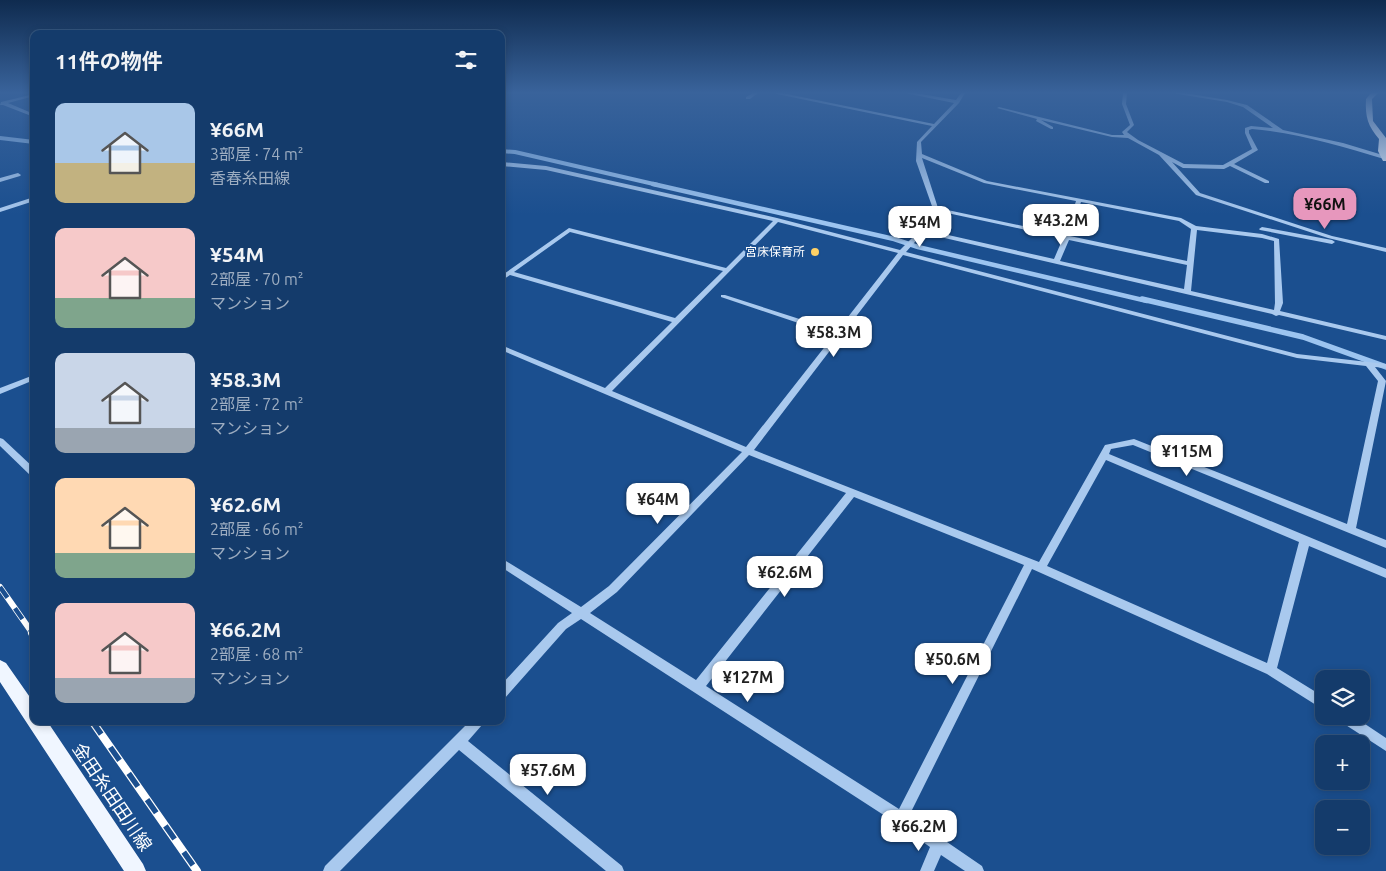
<!DOCTYPE html>
<html lang="ja">
<head>
<meta charset="utf-8">
<style>
	:root { --surface:#143b6b; --page:#214673; --text:#f1f3f6; --muted:#9dadc1; --line:#33557e; --accent:#e797bd }
	body { margin:0; font-family:Ubuntu,"Noto Sans JP",sans-serif; background:var(--page); color:var(--text); height:100vh; display:flex; flex-direction:column; font-size:19px; white-space:nowrap }
	* { box-sizing:border-box; margin:0 }
	p { font-size:16px; color:var(--muted) }
	.icon { flex:none; width:28px; height:28px; fill:none; stroke:currentColor; stroke-width:2; stroke-linecap:round; stroke-linejoin:round }
	.map { position:relative; flex:1; overflow:hidden }
	.panel { position:absolute; left:30px; top:30px; width:475px; height:695px; display:flex; flex-direction:column; background:var(--surface); border-radius:10px; box-shadow:0 2px 8px #0003,0 0 0 1px var(--line) }
	.panel>* { flex:none }
	.buttons { position:absolute; left:1315px; top:670px; display:grid; gap:10px }
	.buttons a { display:grid; place-items:center; width:55px; height:55px; border-radius:10px; background:var(--surface); box-shadow:0 2px 8px #0003,0 0 0 1px var(--line); font-size:25px }
	.price { position:absolute; translate:-50% -42px; padding:0 11px; border-radius:10px; background:#fff; color:#222; font-size:16px; line-height:32px; filter:drop-shadow(0 1px 2px #0008) }
	.price::after { content:''; position:absolute; left:50%; top:30px; width:15px; height:11px; margin-left:-8px; background:inherit; clip-path:polygon(0 0,100% 0,50% 100%) }
	.price.on { background:var(--accent); color:#111 }
	ul { padding:0; list-style:none }
	li { display:flex; align-items:center; gap:15px; height:125px; padding:0 25px }
	li span { display:grid; place-items:center; flex:none; width:140px; height:100px; border-radius:10px; color:#555 }
	li>.icon { margin-inline-start:auto }
	span .icon { width:60px; height:60px; fill:#fffc; stroke-width:1 }
	li b { font-size:21px }
	h2 { display:flex; justify-content:space-between; align-items:center; height:60px; padding:0 25px; font-size:21px }
	.map>svg:first-child { display:block }
	.lines { fill:none; stroke-linecap:round; stroke-linejoin:round }
	.stream-far2 { stroke:#9cc4f0; stroke-width:4 }
	.stream-far1 { stroke:#9cc4f0; stroke-width:4.5 }
	.stream { stroke:#9cc4f0; stroke-width:5.5 }
	.minor { fill:#a9c9ee; fill-rule:evenodd }
	.major { fill:#f0f6ff; fill-rule:evenodd }
	.rail-far1-casing { stroke:#fff; stroke-width:6 }
	.rail-casing { stroke:#fff; stroke-width:8 }
	.rail-far1 { stroke:#1b4f8f; stroke-width:4.5; stroke-dasharray:13; stroke-linecap:butt }
	.rail { stroke:#1b4f8f; stroke-width:5.5; stroke-dasharray:16; stroke-linecap:butt }
	.poi-dot { fill:#ffd166; stroke:#1b4f8f; stroke-width:2 }
	.labels { text-anchor:middle; stroke-width:4; stroke-linejoin:round; paint-order:stroke }
	.far-poi-label { font-size:12px; fill:#fff; stroke:#1b4f8f; text-anchor:end }
	.near-street-label { font-size:18px; fill:#fff; stroke:#1b4f8f }
</style>
</head>
<body>
<div class="map">
<svg width="1386" height="871" viewBox="0 0 1386 871">
	<rect width="100%" height="100%" fill="#1b4f8f"/>
	<g class="lines">
		<!-- stream-far2 -->
		<g class="stream-far2">
			<path d="M0,138l34,4"/>
			<path d="M501,151l14,1 143,33"/>
		</g>
		<!-- stream-far1 -->
		<path class="stream-far1" d="M653,184l241,55 24,8 229,54"/>
		<!-- stream -->
		<path class="stream" d="M1142,299l161,38 83,30"/>
		<!-- minor -->
		<g class="minor">
			<path d="M753,93h5l-8,6h-4v-2z"/>
			<path d="M772,93h10l152,31 20,-21 -49,-10h10l41,7 5,-7h4l-6,10 -38,39 1,12 65,27 194,37 15,8 66,8 17,5 4,64 -3,8 106,25v4l-107,-25 -3,1 -4,-2 -349,-81 -17,19 391,102 89,10v4l-11,-1 11,14 -30,147 30,12v8l-253,-103 -22,4 -2,5 277,115v9l-77,-32 -32,122 47,29v13l-57,-36 -235,-105 -123,247 73,50 2,5h-19l-24,-16 -7,16h-14l10,-24 -34,-24 -315,-204 -15,10 -61,69 -4,1v-14l57,-62 14,-10 -71,-46v-9l80,49 28,-21 133,-134 -241,-102v-5l104,43 67,-66 -162,-47 -9,6v-5l68,-48 157,40 47,-47 -227,-51 -45,-4v-4l45,4 231,52 123,32 20,-20 13,-21 -17,-48 1,-19 15,-16zM922,158l62,25 92,18 -11,34 -127,-27zM1081,202l98,19 12,8 -4,32 -117,-25zM938,211l125,27 -9,21 -128,-29zM778,222l120,31 -61,78 -112,-36h-4v2l113,38 -88,112 -134,-56zM1197,230l65,8 12,3 1,62 -1,7 -83,-19zM570,232l153,39 -48,47 -161,-46zM1069,240l118,25 -3,24 -124,-28zM903,255l394,103 69,8 12,15 -31,143 -213,-85 -29,6 -66,117 -285,-112zM749,455l97,38 -150,187 -106,-67 27,-21zM1106,460l193,82 -32,121 -220,-97zM854,497l170,68 -125,244 -193,-123z"/>
			<path d="M1123,93h4l-1,11 8,21 -7,7 11,8 46,24 39,1 29,-16 -7,-16v-5l6,-2 22,2 -30,-21 -16,-5 -55,-9h12l43,7 20,5 36,25 60,13 43,13v2l-2,1c-44,-13 -87,-26 -132,-30l-3,1v3l9,17 -24,14 35,17v2h-4l-35,-17 -6,3 -41,-1 -11,-6 28,31 132,43 54,12v4l-58,-14 -132,-43 -37,-40 -31,-17 -16,-1 -71,-17 12,7v2h-2l-15,-8 1,-2 -40,-11 2,-1 113,28h12l-2,-3 8,-7 -8,-21z"/>
			<path d="M34,94v2l-26,7 26,11v3l-31,-12h-3l1,-3z"/>
			<path d="M18,173l3,2 -1,1 -20,6v-4z"/>
			<path d="M34,197v4l-34,11v-4z"/>
			<path d="M1262,227l70,13 3,2 -3,2 -72,-14 -1,-1z"/>
			<path d="M34,375v5l-34,14v-6z"/>
			<path d="M0,438l3,1 31,29v9l-3,-1 -31,-30z"/>
			<path d="M1336,716h17l33,22v13l-48,-31z"/>
			<path d="M470,721h14l-2,4 -14,16 154,125 2,5h-18l-147,-121 -119,121h-17l2,-5z"/>
		</g>
		<!-- major -->
		<g class="major">
			<path d="M1371,93h7l-6,6 1,22 13,17v23h-3l-5,-10 1,-12c-11,-13 -14,-22 -13,-40z"/>
			<path d="M0,660l6,3 28,40v18h13l96,143 3,7h-22l-124,-189z"/>
		</g>
		<!-- rail-far1 casing -->
		<g class="rail-far1-casing">
			<path id="rail-far1" d="M0,587l33,47"/>
		</g>
		<!-- rail casing -->
		<g class="rail-casing">
			<g id="rail">
				<path d="M32,633l2,3"/>
				<path d="M92,721l105,150"/>
			</g>
		</g>
		<!-- rail-far1 -->
		<use href="#rail-far1" class="rail-far1"/>
		<!-- rail -->
		<use href="#rail" class="rail"/>
	</g>
	<!-- sky -->
	<linearGradient id="sky" x2="0" y2="1"><stop stop-color="#0f2b4f"/><stop offset="0.43" stop-color="#39639b"/><stop offset="1" stop-color="#39639b" stop-opacity="0"/></linearGradient>
	<rect width="1386" height="215" fill="url(#sky)"/>
	<!-- markers -->
	<circle class="poi-dot" cx="815" cy="252" r="5"/>
	<g class="labels">
		<!-- far-poi labels -->
		<g class="far-poi-label">
			<text x="805" y="256">宮床保育所</text>
		</g>
		<!-- near-street labels -->
		<g class="near-street-label">
			<text transform="translate(112 797) rotate(56)" y="6">金田糸田田川線</text>
		</g>
	</g>
</svg>
<div class="buttons">
<a><svg class="icon" aria-label="layers" viewBox="0 0 24 24"><path d="M12 4l9 5-9 5-9-5zM3 14l9 5 9-5"/></svg></a>
<a>+</a>
<a>−</a>
</div>
<b class="price on" style="left:1325px;top:230px">¥66M</b>
<b class="price" style="left:1061px;top:246px">¥43.2M</b>
<b class="price" style="left:920px;top:248px">¥54M</b>
<b class="price" style="left:834px;top:358px">¥58.3M</b>
<b class="price" style="left:1187px;top:477px">¥115M</b>
<b class="price" style="left:658px;top:525px">¥64M</b>
<b class="price" style="left:785px;top:598px">¥62.6M</b>
<b class="price" style="left:953px;top:685px">¥50.6M</b>
<b class="price" style="left:748px;top:703px">¥127M</b>
<b class="price" style="left:548px;top:796px">¥57.6M</b>
<b class="price" style="left:919px;top:852px">¥66.2M</b>
<section class="panel">
<h2>11件の物件<svg class="icon" aria-label="filters" viewBox="0 0 24 24"><path d="M4 7h16M4 17h16"/><circle cx="9" cy="7" r="2"/><circle cx="15" cy="17" r="2"/></svg></h2>
<ul>
<li><span style="background:linear-gradient(#a9c7e8 60%,#c2b280 0)"><svg class="icon" aria-label="home" viewBox="0 0 24 24"><path d="M3 11l9-7 9 7M6 9v11h12V9"/></svg></span><div><b>¥66M</b><p>3部屋 · 74 m²</p><p>香春糸田線</p></div></li>
<li><span style="background:linear-gradient(#f6c9c9 70%,#7fa58c 0)"><svg class="icon" aria-label="home" viewBox="0 0 24 24"><path d="M3 11l9-7 9 7M6 9v11h12V9"/></svg></span><div><b>¥54M</b><p>2部屋 · 70 m²</p><p>マンション</p></div></li>
<li><span style="background:linear-gradient(#c9d6e8 75%,#9aa5b1 0)"><svg class="icon" aria-label="home" viewBox="0 0 24 24"><path d="M3 11l9-7 9 7M6 9v11h12V9"/></svg></span><div><b>¥58.3M</b><p>2部屋 · 72 m²</p><p>マンション</p></div></li>
<li><span style="background:linear-gradient(#ffd9b3 75%,#7fa58c 0)"><svg class="icon" aria-label="home" viewBox="0 0 24 24"><path d="M3 11l9-7 9 7M6 9v11h12V9"/></svg></span><div><b>¥62.6M</b><p>2部屋 · 66 m²</p><p>マンション</p></div></li>
<li><span style="background:linear-gradient(#f6c9c9 75%,#9aa5b1 0)"><svg class="icon" aria-label="home" viewBox="0 0 24 24"><path d="M3 11l9-7 9 7M6 9v11h12V9"/></svg></span><div><b>¥66.2M</b><p>2部屋 · 68 m²</p><p>マンション</p></div></li>
</ul>
</section>
</div>
</body>
</html>
